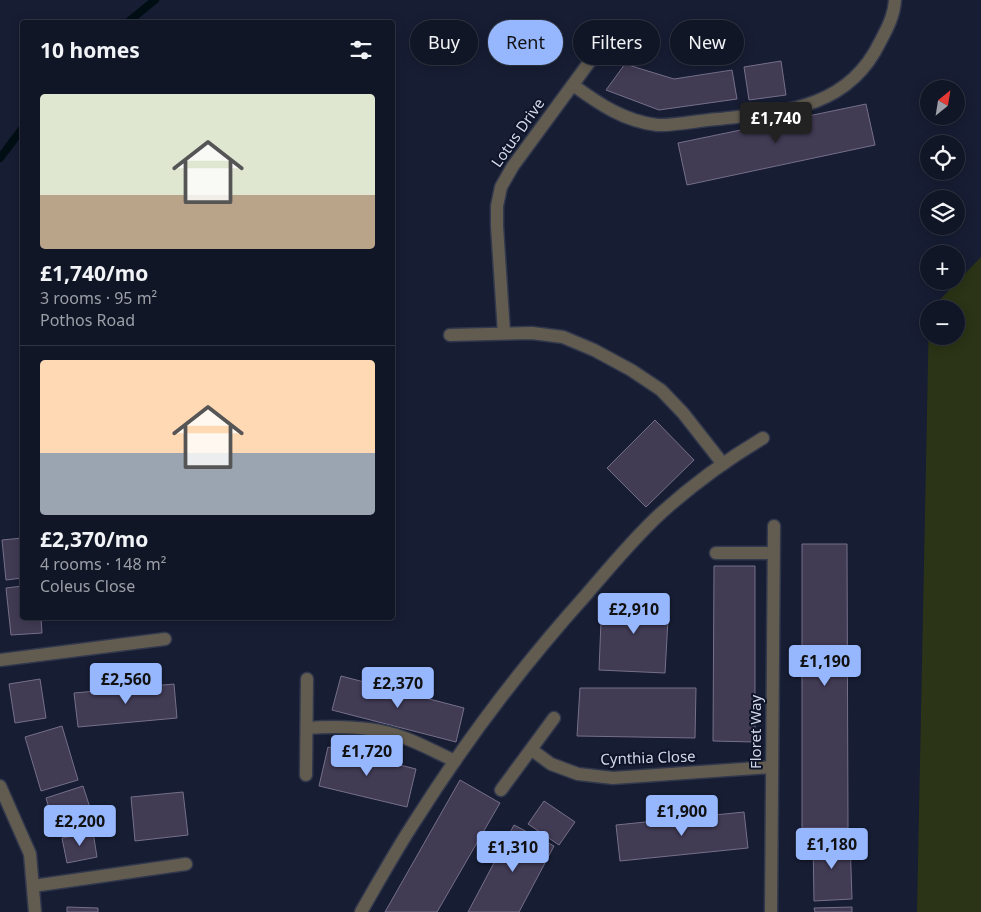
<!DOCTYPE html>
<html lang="en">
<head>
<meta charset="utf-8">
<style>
	:root { --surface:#111626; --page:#1a1f2e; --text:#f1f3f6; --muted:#9c9fa7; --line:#303543; --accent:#96b6fd }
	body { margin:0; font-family:"Noto Sans",sans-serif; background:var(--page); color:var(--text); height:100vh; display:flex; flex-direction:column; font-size:19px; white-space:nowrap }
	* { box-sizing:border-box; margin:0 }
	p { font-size:16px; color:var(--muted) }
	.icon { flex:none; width:28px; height:28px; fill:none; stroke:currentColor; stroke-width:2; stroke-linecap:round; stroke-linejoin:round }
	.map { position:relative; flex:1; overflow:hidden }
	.panel { position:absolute; left:20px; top:20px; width:375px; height:600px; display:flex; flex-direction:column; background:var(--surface); border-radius:5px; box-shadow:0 2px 12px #0003,0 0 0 1px var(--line) }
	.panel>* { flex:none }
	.banner { position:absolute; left:410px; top:20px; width:475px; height:45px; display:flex; gap:10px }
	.needle { width:32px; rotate:30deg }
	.controls { position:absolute; left:920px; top:80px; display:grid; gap:10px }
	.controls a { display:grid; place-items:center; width:45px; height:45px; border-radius:50%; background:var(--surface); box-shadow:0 2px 12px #0003,0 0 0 1px var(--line); font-size:25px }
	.price { position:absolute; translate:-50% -42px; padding:0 11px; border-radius:5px; background:var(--accent); color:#111; font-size:16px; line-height:32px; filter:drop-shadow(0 1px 2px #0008) }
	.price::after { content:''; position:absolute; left:50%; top:30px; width:15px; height:11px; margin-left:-8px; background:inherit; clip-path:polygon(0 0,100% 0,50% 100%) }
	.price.on { background:#222; color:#fff }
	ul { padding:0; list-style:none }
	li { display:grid; align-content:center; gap:10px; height:265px; padding:0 20px }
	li+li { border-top:1px solid var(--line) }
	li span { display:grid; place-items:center; height:155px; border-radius:5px; color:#555 }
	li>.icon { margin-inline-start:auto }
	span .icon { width:90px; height:90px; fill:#fffc; stroke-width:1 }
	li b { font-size:21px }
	h2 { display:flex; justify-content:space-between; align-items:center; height:60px; padding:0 20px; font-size:21px }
	.tag { padding:0 18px; border-radius:22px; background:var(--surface); box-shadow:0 2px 12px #0003,0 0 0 1px var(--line); font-size:18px; line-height:45px }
	.tag.on { background:var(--accent); color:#111 }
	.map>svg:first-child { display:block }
	.green { fill:#2b3416 }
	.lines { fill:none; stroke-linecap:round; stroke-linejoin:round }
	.stream { stroke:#000e14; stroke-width:8 }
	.building { fill:#413b54; stroke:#766f8b }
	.lane-casing { stroke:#31374c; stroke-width:15 }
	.street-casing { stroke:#31374c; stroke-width:15 }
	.lane { stroke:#625c50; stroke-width:12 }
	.street { stroke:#625c50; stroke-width:12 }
	.labels { text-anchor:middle; stroke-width:4; stroke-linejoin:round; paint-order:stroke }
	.street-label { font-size:15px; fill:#d3d8e8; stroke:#0e1429 }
</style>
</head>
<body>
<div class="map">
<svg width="981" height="912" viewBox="0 0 981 912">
	<rect width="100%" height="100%" fill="#171d33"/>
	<!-- green -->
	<path class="green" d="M981,257v655h-64l12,-599v23h27v-27h-25z"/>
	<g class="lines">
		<!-- stream -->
		<g class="stream">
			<path d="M128,22l27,-22"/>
			<path d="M0,158l22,-29"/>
		</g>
	</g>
	<!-- building -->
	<g class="building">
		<path d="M781,61l5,34 -37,5 -5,-33z"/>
		<path d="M625,64l49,15 58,-9 5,29 -78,11 -53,-20z"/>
		<path d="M866,104l9,41 -188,40 -9,-42z"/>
		<path d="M655,420l39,40 -48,47 -39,-39z"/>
		<path d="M22,538v40l-16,2 -4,-40z"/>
		<path d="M802,544h45l1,284h-46z"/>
		<path d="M714,566h41v176l-42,-1z"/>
		<path d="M22,586v32h19l1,15 -31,2 -5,-47z"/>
		<path d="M602,597l67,4 -4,72 -66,-3z"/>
		<path d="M341,676l123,32 -8,34 -124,-32z"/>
		<path d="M40,679l6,39 -31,5 -6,-39z"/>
		<path d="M174,684l3,34 -99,9 -4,-34z"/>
		<path d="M580,688h116l-1,50 -118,-2z"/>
		<path d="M62,726l16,54 -37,11 -16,-54z"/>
		<path d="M328,747l88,22 -9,38 -88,-21z"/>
		<path d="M460,780l40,23 -63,109h-52z"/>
		<path d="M83,786l11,34 -38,12 -10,-34z"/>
		<path d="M183,792l5,43 -53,6 -4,-44z"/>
		<path d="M544,801l31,21 -16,23 -31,-21z"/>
		<path d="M744,812l4,36 -128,13 -4,-36z"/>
		<path d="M514,825l40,21 -35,66h-51z"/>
		<path d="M93,832l4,25 -30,6 -5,-25z"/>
		<path d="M850,839l2,60 -38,2 -1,-61z"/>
		<path d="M67,907l31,1v4h-31z"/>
		<path d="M852,907v5h-37l-1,-4z"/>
	</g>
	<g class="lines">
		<!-- lane casing -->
		<g class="lane-casing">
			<g id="lane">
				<path d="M0,660l165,-21"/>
				<path d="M0,786l30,68 5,58"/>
				<path d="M33,886l153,-22"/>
			</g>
		</g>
		<!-- street casing -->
		<g class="street-casing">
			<g id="street">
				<path d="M573,85c26,19 51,36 84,40 15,1 45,-5 61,-6 65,-7 130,-10 162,-77 7,-13 14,-26 15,-42"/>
				<path d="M504,333l-7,-107v-20l4,-19 12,-21 83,-113"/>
				<path d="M450,335l82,-2 31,4 31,13 37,20 30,20 22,23 40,51"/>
				<path d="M716,553h57"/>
				<path d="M307,728c31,-2 65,-2 95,9 18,6 35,16 53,24"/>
				<path d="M532,750l19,14 27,10 35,4 159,-11"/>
				<path d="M306,775l1,-96"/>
				<path d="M501,790l53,-72"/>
				<path d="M361,912c18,-31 36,-64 56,-94 50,-79 107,-154 169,-223 24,-28 47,-56 74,-81 32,-29 66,-54 103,-76"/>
				<path d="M771,912l3,-386"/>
			</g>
		</g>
		<!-- lane -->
		<use href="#lane" class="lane"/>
		<!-- street -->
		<use href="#street" class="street"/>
	</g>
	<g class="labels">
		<!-- street labels -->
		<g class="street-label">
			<text transform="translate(518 133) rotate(-55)" y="5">Lotus Drive</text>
			<text transform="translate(756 732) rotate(-90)" y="5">Floret Way</text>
			<text transform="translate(648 758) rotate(-2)" y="5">Cynthia Close</text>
		</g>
	</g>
</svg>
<div class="controls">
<a><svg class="needle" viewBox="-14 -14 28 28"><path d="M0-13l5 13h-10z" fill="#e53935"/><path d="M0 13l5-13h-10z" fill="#9c9fa7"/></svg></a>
<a><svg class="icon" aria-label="locate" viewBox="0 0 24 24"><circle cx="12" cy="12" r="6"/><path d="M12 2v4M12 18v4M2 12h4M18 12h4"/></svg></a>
<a><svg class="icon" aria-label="layers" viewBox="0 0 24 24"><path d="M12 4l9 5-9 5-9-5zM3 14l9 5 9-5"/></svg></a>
<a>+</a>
<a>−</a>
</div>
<b class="price on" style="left:776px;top:144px">£1,740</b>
<b class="price" style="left:634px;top:635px">£2,910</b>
<b class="price" style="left:825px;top:687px">£1,190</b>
<b class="price" style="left:126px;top:705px">£2,560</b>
<b class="price" style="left:398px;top:709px">£2,370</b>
<b class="price" style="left:367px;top:777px">£1,720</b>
<b class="price" style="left:682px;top:837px">£1,900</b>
<b class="price" style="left:80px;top:847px">£2,200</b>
<b class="price" style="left:832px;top:870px">£1,180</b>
<b class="price" style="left:513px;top:873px">£1,310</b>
<div class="banner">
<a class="tag">Buy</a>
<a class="tag on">Rent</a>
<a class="tag">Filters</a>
<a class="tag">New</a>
</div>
<section class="panel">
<h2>10 homes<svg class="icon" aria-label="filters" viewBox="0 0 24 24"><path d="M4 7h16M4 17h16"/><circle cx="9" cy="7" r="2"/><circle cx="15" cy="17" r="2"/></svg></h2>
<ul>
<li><span style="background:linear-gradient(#dfe7d0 65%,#b9a48a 0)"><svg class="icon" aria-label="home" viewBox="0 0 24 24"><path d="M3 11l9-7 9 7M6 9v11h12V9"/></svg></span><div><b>£1,740/mo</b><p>3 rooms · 95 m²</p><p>Pothos Road</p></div></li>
<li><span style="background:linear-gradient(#ffd9b3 60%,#9aa5b1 0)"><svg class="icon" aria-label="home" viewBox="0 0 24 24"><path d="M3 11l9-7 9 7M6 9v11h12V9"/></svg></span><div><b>£2,370/mo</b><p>4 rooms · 148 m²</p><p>Coleus Close</p></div></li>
</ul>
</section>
</div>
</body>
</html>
